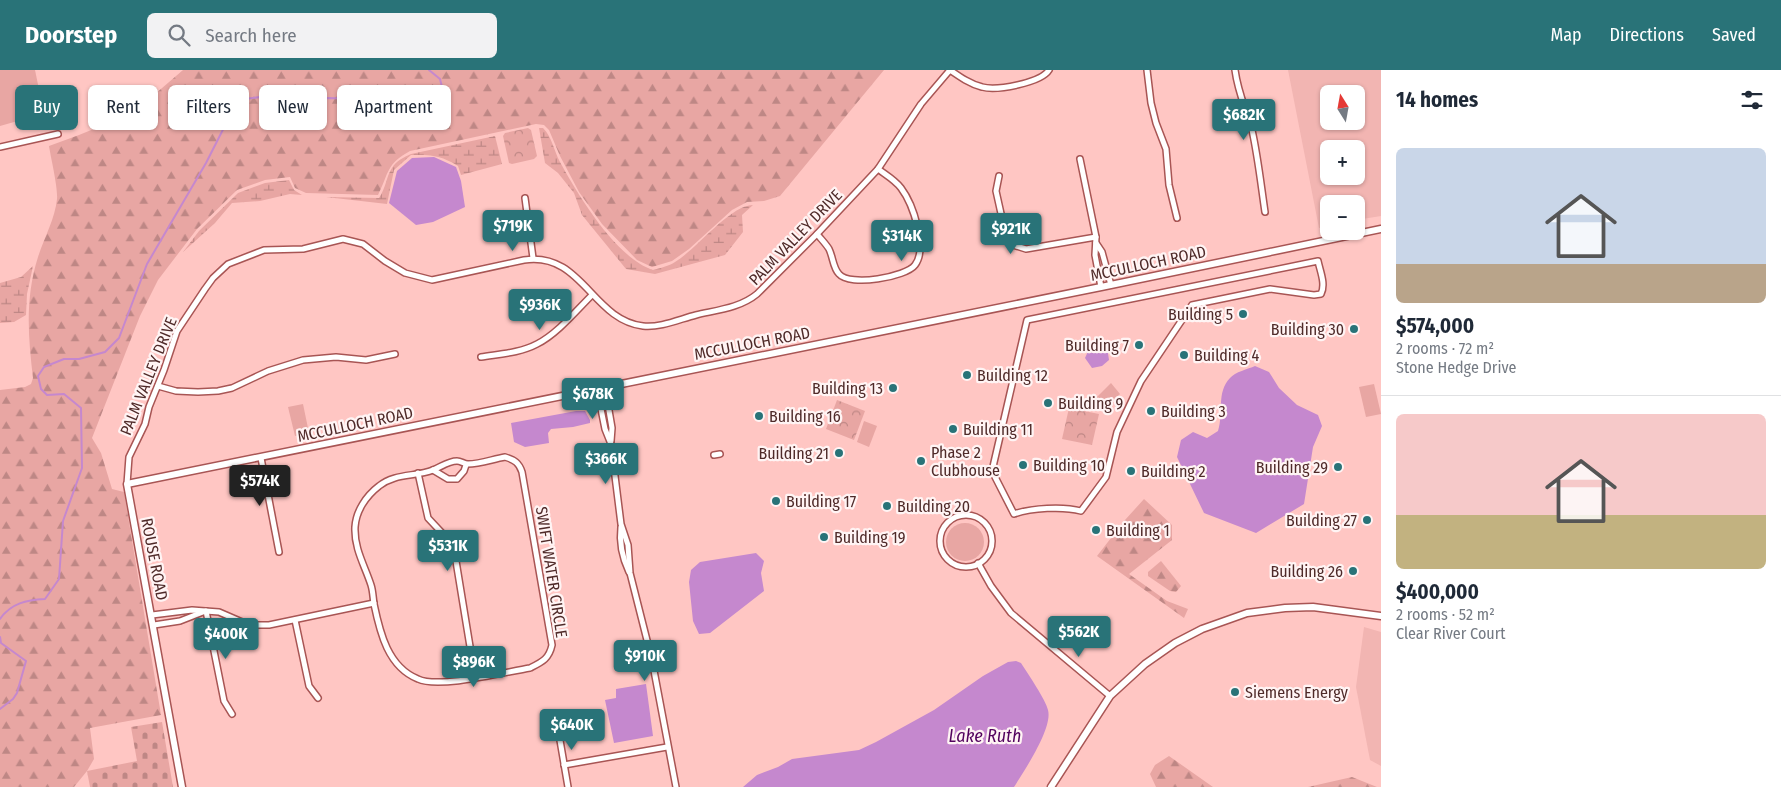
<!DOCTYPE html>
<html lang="en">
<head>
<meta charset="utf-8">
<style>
	:root { --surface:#fff; --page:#f2f2f3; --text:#1f2937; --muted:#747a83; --line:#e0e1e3; --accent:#297378 }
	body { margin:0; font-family:"Fira Sans Condensed",sans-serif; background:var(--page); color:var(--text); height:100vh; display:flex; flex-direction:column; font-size:19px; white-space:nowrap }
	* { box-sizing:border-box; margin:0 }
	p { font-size:16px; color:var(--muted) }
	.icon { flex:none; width:28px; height:28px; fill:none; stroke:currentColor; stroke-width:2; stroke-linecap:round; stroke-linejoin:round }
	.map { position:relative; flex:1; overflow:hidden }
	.panel { display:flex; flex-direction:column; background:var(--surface); width:400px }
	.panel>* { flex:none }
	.hud { position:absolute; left:15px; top:15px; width:475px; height:45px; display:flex; gap:10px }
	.needle { width:32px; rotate:349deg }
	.fabs { position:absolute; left:1320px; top:15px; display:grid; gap:10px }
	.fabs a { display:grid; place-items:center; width:45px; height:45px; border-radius:8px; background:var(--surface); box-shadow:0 1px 4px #0004; font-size:25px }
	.price { position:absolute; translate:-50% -42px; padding:0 11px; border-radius:5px; background:var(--accent); color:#fff; font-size:16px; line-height:32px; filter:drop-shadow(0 1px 2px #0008) }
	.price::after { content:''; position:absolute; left:50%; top:30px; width:15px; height:11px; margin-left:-8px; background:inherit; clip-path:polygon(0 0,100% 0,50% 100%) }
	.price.on { background:#222; color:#fff }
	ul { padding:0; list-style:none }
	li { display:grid; align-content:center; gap:10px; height:265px; padding:0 15px }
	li+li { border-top:1px solid var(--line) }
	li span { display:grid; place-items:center; height:155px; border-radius:8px; color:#555 }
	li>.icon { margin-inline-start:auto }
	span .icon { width:90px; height:90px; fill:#fffc; stroke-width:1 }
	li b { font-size:21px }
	h2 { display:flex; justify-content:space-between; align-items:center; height:60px; padding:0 15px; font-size:21px }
	.pill { padding:0 18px; border-radius:8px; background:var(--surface); box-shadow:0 1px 4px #0004; font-size:18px; line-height:45px }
	.pill.on { background:var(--accent); color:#fff }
	header { display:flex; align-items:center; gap:30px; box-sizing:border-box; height:70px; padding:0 25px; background:var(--accent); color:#fff }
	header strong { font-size:24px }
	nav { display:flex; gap:28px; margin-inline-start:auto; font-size:18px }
	.search { width:350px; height:45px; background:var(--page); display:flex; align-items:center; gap:12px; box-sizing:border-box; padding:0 18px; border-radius:8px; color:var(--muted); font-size:19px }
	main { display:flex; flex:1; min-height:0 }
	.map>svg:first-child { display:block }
	.built { fill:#f2b5b2; fill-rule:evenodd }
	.grass { fill:#e8a6a3 }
	.forest { fill:url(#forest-firs) }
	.wetland { fill:url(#wetland-marsh) }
	.cemetery { fill:url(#cemetery-stones) }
	.park { fill:url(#park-crowns) }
	.water { fill:#c588ce }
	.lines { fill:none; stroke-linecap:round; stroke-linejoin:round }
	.stream { stroke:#c588ce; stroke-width:2 }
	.minor-casing { stroke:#a85554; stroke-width:8 }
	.tertiary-casing { stroke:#a85554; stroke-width:9 }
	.minor { stroke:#fff; stroke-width:5 }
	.tertiary { stroke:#fff; stroke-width:6 }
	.poi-dot { fill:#297378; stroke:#fff4f4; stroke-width:2 }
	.labels { text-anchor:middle; stroke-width:4.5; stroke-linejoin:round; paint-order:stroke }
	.street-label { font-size:16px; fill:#4f2a29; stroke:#fff4f4 }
	.poi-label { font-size:16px; fill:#4f2a29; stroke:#fff4f4; text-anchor:start }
	.water-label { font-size:18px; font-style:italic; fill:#53035e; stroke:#fff4f4 }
</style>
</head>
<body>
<header>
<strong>Doorstep</strong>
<div class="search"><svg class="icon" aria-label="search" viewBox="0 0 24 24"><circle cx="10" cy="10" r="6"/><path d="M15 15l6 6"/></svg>Search here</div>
<nav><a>Map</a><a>Directions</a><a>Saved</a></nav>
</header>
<main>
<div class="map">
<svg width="1381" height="717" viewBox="0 0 1381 717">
	<defs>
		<pattern id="forest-firs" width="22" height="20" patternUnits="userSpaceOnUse" patternTransform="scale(1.25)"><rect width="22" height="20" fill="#e8a6a3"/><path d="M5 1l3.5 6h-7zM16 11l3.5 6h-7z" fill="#be8785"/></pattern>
		<pattern id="wetland-marsh" width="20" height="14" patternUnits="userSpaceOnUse" patternTransform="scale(1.25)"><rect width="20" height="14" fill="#e8a6a3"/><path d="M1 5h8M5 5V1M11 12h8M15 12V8" fill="none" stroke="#be8785"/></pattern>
		<pattern id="cemetery-stones" width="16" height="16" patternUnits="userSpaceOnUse" patternTransform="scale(1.25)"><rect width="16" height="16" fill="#e8a6a3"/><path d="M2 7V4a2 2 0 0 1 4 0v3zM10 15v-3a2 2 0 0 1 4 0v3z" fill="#be8785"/></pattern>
		<pattern id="park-crowns" width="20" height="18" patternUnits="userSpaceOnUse" patternTransform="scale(1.25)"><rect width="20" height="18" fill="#e8a6a3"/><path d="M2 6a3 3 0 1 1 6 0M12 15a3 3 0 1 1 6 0" fill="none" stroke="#be8785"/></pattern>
	</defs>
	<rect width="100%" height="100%" fill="#ffc6c3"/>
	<!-- built -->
	<g class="built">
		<path d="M1288,0h93v146l-25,4v-16h-27v22l-10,2zM1329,24h27v27h-27zM1329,79h27v27h-27z"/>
		<path d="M1364,557l17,5v134l-11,-6 -14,-73z"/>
	</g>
	<!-- grass -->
	<g class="grass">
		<path d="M0,0h35l8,39 -22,11 -21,6z"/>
		<path d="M1111,313l9,11 -14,14 -10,-10z"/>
		<path d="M1374,314l7,30 -15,3 -7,-30z"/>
		<path d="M303,334l6,29 -14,3 -7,-29z"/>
		<path d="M864,351l13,5 -8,21 -12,-5z"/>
		<circle cx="965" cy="472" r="19"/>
	</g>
	<!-- forest -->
	<g class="forest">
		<path d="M183,0h701l-104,126 -16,5 -17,1 -15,8 -43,39 -17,12 -20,6 -15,-7 -35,-36 -23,-32 -19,-36 -11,-26 -5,-5 -8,-1 -126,27c-24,13 -21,22 -32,44l-72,-2 -11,-5 -5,-11 -25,3 -28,10 -40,39 -39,51 -18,36 -48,122 9,15 11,36 12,3 37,223 -71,13 4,31 -7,12 -13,16h-74v-397l25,-3 6,-3 2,-6c-5,-42 -8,-80 5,-121 6,-19 17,-38 19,-58 1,-12 -6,-40 -8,-53l30,-11 54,-22z"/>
		<path d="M1144,429l28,26v15l-43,34 38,27 21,8 -4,9 -87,-62 28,-36z"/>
		<path d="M1161,491l20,25 -5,6 -6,-1 -22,-15v-4z"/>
		<path d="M1169,686l44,31h-57l-6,-13 5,-9z"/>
		<path d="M1352,707l25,10h-69z"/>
	</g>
	<!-- wetland -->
	<g class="wetland">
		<path d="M539,58h4c9,9 11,23 17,34 18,33 56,96 93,108 7,-2 16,-4 22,-8 22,-13 55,-57 78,-57l-11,10 1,17 -18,23 -70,19 -29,-5 -44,-54 -8,-22 -16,-20 -13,-10z"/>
		<path d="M495,66l7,28 -41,11 -3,-9c-18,-11 -26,-11 -47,-11l-17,15 -7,34 -61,-7 53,1c7,-10 7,-21 13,-30 4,-7 12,-11 19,-14z"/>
		<path d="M289,110l5,10 8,5 -12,-1 -30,7 -28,2 -17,20 -32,29 16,-21 39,-38 27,-10z"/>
		<path d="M33,196l-6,28 -1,21 -12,7 -14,1v-40l21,-6z"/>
	</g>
	<!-- cemetery -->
	<path class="cemetery" d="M162,652l11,65h-83l-3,-16 50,-10 -6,-34z"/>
	<!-- park -->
	<g class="park">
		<path d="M528,58l3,2 6,26 -3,3 -22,5 -3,-1 -6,-27 2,-3z"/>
		<path d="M837,330l28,11 -11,29 -28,-11z"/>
		<path d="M1069,338l30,6 -7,31 -30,-6z"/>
	</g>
	<!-- water -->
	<g class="water">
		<path d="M434,87l22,10 5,14 4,26 -32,15 -17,3 -27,-22 8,-32 15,-13z"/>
		<path d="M1099,275l8,2 2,13 -7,6 -10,2 -7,-10 5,-11z"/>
		<path d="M1255,296l14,6 10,16 18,17 21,10 4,11 -9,21 -9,57 -48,29 -52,-20 -27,-56 4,-17 12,-8 14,6 11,-7c6,-19 -2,-38 12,-53 5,-6 18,-9 25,-12z"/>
		<path d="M576,341h9l5,9v3l-17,4 -22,2 -3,4 1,10 -24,4 -11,-5 -3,-19z"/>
		<path d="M756,483l8,8 -3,12 3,18 -54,42 -11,1 -6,-13 -4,-39 2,-12 9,-8z"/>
		<path d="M1016,591l5,2c7,11 25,37 27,47 5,18 -24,61 -34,77h-271l14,-12 21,-8 14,-8 67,-9 17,-8 58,-32 49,-34 25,-14z"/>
		<path d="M646,614l7,52 -39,7 -9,-43 11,-2v-9z"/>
	</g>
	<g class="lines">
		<!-- stream -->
		<g class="stream">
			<path d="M0,549c11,-16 27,-19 45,-20l14,-20 4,-58 19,-53 -1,-60 -17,-14 -17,1 -6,-6 -3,-13 6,-9 20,-8h15l26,-7 14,-14 28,-74 59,-101 32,-63 30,-4 24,8 35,-6 34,1 57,14 13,-1 12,-21 -3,-12 -11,-9"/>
			<path d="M0,567l1,6 25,18 -9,32 -4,6 -13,10"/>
		</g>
		<!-- minor casing -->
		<g class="minor-casing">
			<g id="minor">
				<path d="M1147,0l4,33 5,20 10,26 3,36 8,33"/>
				<path d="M1235,0c3,23 11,39 17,60 6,27 9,55 13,82"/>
				<path d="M0,77l58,-13"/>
				<path d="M1080,89l16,78 -1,18 6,32"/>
				<path d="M999,106l-3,15 10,45 7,9 13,4 70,-12"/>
				<path d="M525,128l8,60"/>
				<path d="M817,164c4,5 9,10 12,15 4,8 4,19 10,25 11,13 67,3 76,-9 13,-17 -2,-61 -14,-77 -6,-8 -15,-13 -23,-19"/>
				<path d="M1096,173l6,9 9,33"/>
				<path d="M1318,191c2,10 8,23 3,33l-7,1 -44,-6 -78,16 -51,76 -24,51 -11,45 -25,34c-18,-5 -50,-3 -67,3l-22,-43 35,-151z"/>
				<path d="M481,287c18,-3 39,-4 56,-13 20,-10 39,-33 55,-49"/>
				<path d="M158,316l18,5 22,1 20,-1 14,-3 36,-17 35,-11 33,-3 30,3 29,-6"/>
				<path d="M605,317l7,41 -1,13"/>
				<path d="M597,319l8,40 6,15 10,80 7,21 2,28 22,87 24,127"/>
				<path d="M714,385l6,-1"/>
				<path d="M505,387c10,3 14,6 17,15l30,173c-3,14 -10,17 -22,23 -25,4 -91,21 -112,11 -30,-12 -38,-46 -44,-75 -1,-6 -1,-13 -3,-19 -6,-19 -17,-36 -16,-58 1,-16 11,-31 24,-41 16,-13 36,-9 54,-16 8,-3 15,-9 24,-9 4,0 7,3 11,3 12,0 25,-5 37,-7z"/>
				<path d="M261,388l18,94"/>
				<path d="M433,400l15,9h9l7,-8 2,-6"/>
				<path d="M418,403l10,45 15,16 12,21 20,122"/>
				<path d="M127,414l2,-27 16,-33 4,-17 15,-37 13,-39 28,-42 8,-11 15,-14 36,-14 39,-1 40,-10 20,5 22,17 20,12 27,7 92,-20c58,-9 68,60 119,66 17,2 37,-7 53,-11 21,-5 44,-7 61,-21l60,-60 61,-65 43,-65 29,-34c10,7 20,14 32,17 14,4 59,-4 67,-17"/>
				<circle cx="966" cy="471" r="26"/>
				<path d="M621,457c-2,16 1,30 8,45"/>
				<path d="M978,493l13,23 20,27 99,83"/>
				<path d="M206,541l18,90 8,13"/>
				<path d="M152,545l40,-5 27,2 30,13h20l105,-22"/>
				<path d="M295,550l14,66 9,12"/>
				<path d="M154,555l26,-4 23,-9"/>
				<path d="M556,647l12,70"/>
				<path d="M564,695l103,-18"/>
			</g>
		</g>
		<!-- tertiary casing -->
		<g class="tertiary-casing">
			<g id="tertiary">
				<path d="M182,717l-55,-303 974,-197 280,-58"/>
				<path d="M1051,717l59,-91 35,-32 30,-21 27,-14 45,-16 38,-5 28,-1 68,9"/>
			</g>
		</g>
		<!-- minor -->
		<use href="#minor" class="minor"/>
		<!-- tertiary -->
		<use href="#tertiary" class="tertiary"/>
	</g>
	<!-- markers -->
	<g class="poi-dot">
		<circle cx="1243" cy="244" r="5"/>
		<circle cx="1354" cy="259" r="5"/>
		<circle cx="1139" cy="275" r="5"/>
		<circle cx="1184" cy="285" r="5"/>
		<circle cx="967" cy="305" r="5"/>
		<circle cx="893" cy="318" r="5"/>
		<circle cx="1048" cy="333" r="5"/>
		<circle cx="1151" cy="341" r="5"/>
		<circle cx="759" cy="346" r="5"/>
		<circle cx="953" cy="359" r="5"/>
		<circle cx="839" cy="383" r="5"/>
		<circle cx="921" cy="391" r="5"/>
		<circle cx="1023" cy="395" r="5"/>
		<circle cx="1338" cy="397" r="5"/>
		<circle cx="1131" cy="401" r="5"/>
		<circle cx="776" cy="431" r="5"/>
		<circle cx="887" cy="436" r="5"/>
		<circle cx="1367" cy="450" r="5"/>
		<circle cx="1096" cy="460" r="5"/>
		<circle cx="824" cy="467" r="5"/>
		<circle cx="1353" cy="501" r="5"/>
		<circle cx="1235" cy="622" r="5"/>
	</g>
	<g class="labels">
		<!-- street labels -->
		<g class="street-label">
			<text transform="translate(795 167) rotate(-46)" y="6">PALM VALLEY DRIVE</text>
			<text transform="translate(1148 193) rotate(-12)" y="6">MCCULLOCH ROAD</text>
			<text transform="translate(752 273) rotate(-11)" y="6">MCCULLOCH ROAD</text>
			<text transform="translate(148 306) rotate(-68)" y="6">PALM VALLEY DRIVE</text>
			<text transform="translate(355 354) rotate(-12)" y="6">MCCULLOCH ROAD</text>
			<text transform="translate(155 489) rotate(79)" y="6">ROUSE ROAD</text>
			<text transform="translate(552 502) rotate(81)" y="6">SWIFT WATER CIRCLE</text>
		</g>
		<!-- poi labels -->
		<g class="poi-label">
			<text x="1233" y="250" text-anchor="end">Building 5</text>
			<text x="1344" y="265" text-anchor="end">Building 30</text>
			<text x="1129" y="281" text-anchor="end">Building 7</text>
			<text x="1194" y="291">Building 4</text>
			<text x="977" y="311">Building 12</text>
			<text x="883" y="324" text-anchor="end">Building 13</text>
			<text x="1058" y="339">Building 9</text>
			<text x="1161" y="347">Building 3</text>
			<text x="769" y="352">Building 16</text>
			<text x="963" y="365">Building 11</text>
			<text x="931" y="388">Phase 2<tspan x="931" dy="18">Clubhouse</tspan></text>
			<text x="829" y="389" text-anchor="end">Building 21</text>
			<text x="1033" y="401">Building 10</text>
			<text x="1328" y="403" text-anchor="end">Building 29</text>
			<text x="1141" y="407">Building 2</text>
			<text x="786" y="437">Building 17</text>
			<text x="897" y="442">Building 20</text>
			<text x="1357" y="456" text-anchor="end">Building 27</text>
			<text x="1106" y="466">Building 1</text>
			<text x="834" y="473">Building 19</text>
			<text x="1343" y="507" text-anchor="end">Building 26</text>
			<text x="1245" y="628">Siemens Energy</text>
		</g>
		<!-- water labels -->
		<g class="water-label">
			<text x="985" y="672">Lake Ruth</text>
		</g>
	</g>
</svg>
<div class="fabs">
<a><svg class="needle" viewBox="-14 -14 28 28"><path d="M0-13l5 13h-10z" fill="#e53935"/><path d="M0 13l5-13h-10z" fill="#747a83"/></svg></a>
<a>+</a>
<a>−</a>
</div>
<b class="price" style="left:1244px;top:71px">$682K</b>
<b class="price" style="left:513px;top:182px">$719K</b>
<b class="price" style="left:1011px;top:185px">$921K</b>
<b class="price" style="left:902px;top:192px">$314K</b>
<b class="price" style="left:540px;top:261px">$936K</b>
<b class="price" style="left:593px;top:350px">$678K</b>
<b class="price" style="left:606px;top:415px">$366K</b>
<b class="price on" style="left:260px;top:437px">$574K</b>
<b class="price" style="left:448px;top:502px">$531K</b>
<b class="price" style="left:1079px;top:588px">$562K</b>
<b class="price" style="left:226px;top:590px">$400K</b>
<b class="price" style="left:645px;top:612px">$910K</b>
<b class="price" style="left:474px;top:618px">$896K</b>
<b class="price" style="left:572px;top:681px">$640K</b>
<div class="hud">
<a class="pill on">Buy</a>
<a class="pill">Rent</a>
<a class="pill">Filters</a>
<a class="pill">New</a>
<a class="pill">Apartment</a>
</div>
</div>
<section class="panel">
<h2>14 homes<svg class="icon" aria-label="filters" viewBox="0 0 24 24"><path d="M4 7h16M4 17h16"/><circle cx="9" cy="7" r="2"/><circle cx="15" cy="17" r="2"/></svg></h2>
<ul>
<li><span style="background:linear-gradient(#c9d6e8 75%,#b9a48a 0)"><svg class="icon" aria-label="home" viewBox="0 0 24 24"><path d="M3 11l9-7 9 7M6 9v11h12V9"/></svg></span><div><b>$574,000</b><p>2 rooms · 72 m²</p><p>Stone Hedge Drive</p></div></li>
<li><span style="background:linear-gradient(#f6c9c9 65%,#c2b280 0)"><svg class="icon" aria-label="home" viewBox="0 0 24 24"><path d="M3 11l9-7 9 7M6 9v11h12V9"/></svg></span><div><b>$400,000</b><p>2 rooms · 52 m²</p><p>Clear River Court</p></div></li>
</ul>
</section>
</main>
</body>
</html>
